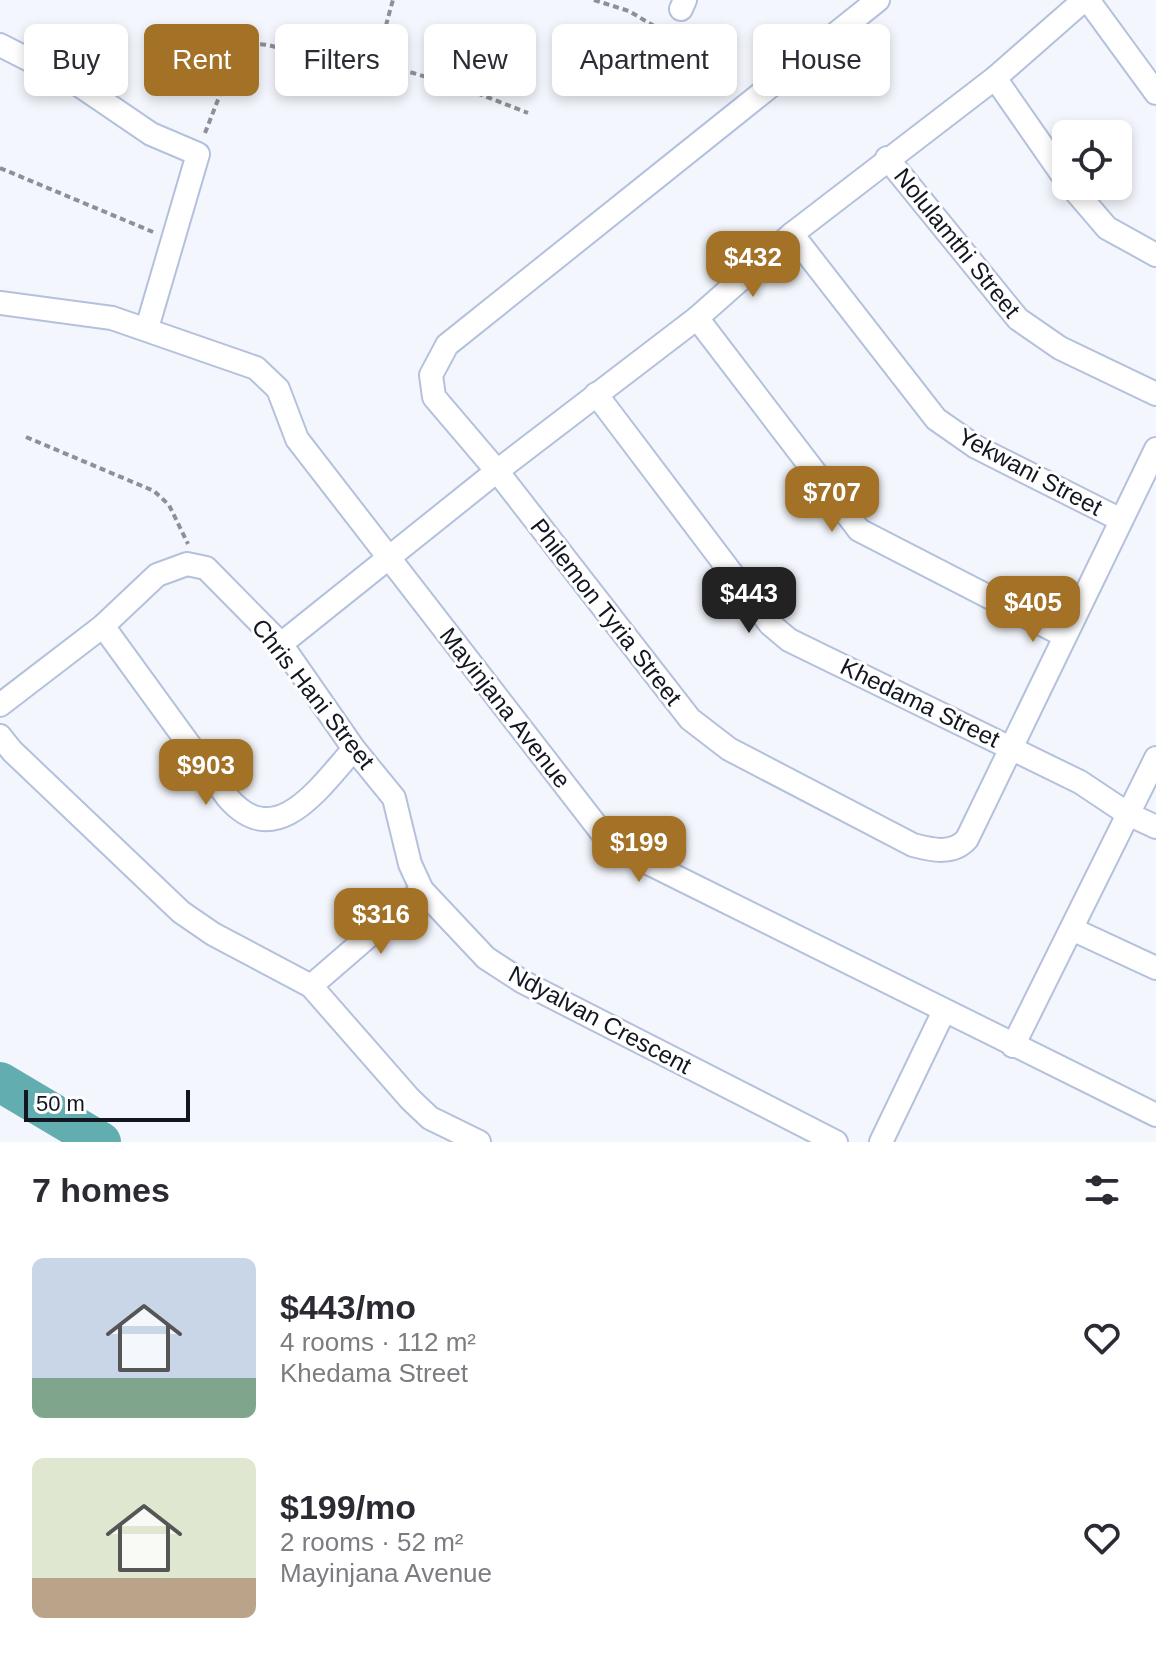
<!DOCTYPE html>
<html lang="en">
<head>
<meta charset="utf-8">
<style>
	:root { --surface:#fff; --page:#f7f7f7; --text:#2b2b33; --muted:#7c7c81; --accent:#a37227 }
	body { margin:0; font-family:Helvetica,sans-serif; background:var(--page); color:var(--text); height:100vh; display:flex; flex-direction:column; font-size:30px; white-space:nowrap }
	* { box-sizing:border-box; margin:0 }
	p { font-size:26px; color:var(--muted) }
	.icon { flex:none; width:44px; height:44px; fill:none; stroke:currentColor; stroke-width:2; stroke-linecap:round; stroke-linejoin:round }
	.map { position:relative; height:1142px; overflow:hidden }
	.side { display:flex; flex-direction:column; background:var(--surface); flex:1 }
	.side>* { flex:none }
	.banner { position:absolute; left:24px; top:24px; width:1108px; height:72px; display:flex; gap:16px }
	.buttons { position:absolute; left:1052px; top:120px; display:grid; gap:16px }
	.buttons a { display:grid; place-items:center; width:80px; height:80px; border-radius:12px; background:var(--surface); box-shadow:0 4px 12px #0003; font-size:40px }
	.scale { position:absolute; left:24px; bottom:20px; width:166px; box-sizing:border-box; padding-left:8px; border:4px solid #121620; border-top:0; font-size:22px; line-height:28px; white-space:nowrap; color:#121620; -webkit-text-stroke:6px #fff; paint-order:stroke }
	.price { position:absolute; translate:-50% -68px; padding:0 18px; border-radius:16px; background:var(--accent); color:#fff; font-size:26px; line-height:52px; filter:drop-shadow(0 2px 4px #0008) }
	.price::after { content:''; position:absolute; left:50%; top:48px; width:24px; height:18px; margin-left:-12px; background:inherit; clip-path:polygon(0 0,100% 0,50% 100%) }
	.price.selected { background:#222; color:#fff }
	ul { padding:0; list-style:none }
	li { display:flex; align-items:center; gap:24px; height:200px; padding:0 32px }
	li span { display:grid; place-items:center; flex:none; width:224px; height:160px; border-radius:12px; color:#555 }
	li>.icon { margin-inline-start:auto }
	span .icon { width:96px; height:96px; fill:#fffc; stroke-width:1 }
	li b { font-size:34px }
	h2 { display:flex; justify-content:space-between; align-items:center; height:96px; padding:0 32px; font-size:34px }
	.pill { padding:0 28px; border-radius:12px; background:var(--surface); box-shadow:0 4px 12px #0003; font-size:28px; line-height:72px }
	.pill.selected { background:var(--accent); color:#fff }
	.map>svg:first-child { display:block }
	.lines { fill:none; stroke-linecap:round; stroke-linejoin:round }
	.river { stroke:#62adaf; stroke-width:40 }
	.minor-casing { stroke:#b4c1dd; stroke-width:26 }
	.path { stroke:#8d9098; stroke-width:4; stroke-dasharray:6 4; stroke-linecap:butt }
	.minor { stroke:#fff; stroke-width:22 }
	.labels { text-anchor:middle; stroke-width:6; stroke-linejoin:round; paint-order:stroke }
	.street-label { font-size:24px; fill:#121620; stroke:#fff }
</style>
</head>
<body>
<div class="map">
<svg width="1156" height="1142" viewBox="0 0 1156 1142">
	<rect width="100%" height="100%" fill="#f3f6fc"/>
	<g class="lines">
		<!-- river -->
		<path class="river" d="M0,1082l101,60"/>
		<!-- minor casing -->
		<g class="minor-casing">
			<g id="minor">
				<path d="M878,0l-431,345 -16,30 3,22 63,74 193,248 39,30 184,96c19,5 40,10 54,-6l189,-390"/>
				<path d="M1088,0l68,93"/>
				<path d="M681,9l4,-9"/>
				<path d="M0,45l79,40 72,49 47,20 -51,174"/>
				<path d="M995,78l71,102"/>
				<path d="M887,158l131,161 42,29 96,46"/>
				<path d="M1071,186l36,42 49,27"/>
				<path d="M792,234l144,185 40,28 145,73"/>
				<path d="M0,303l112,15 144,50 22,21 19,50 309,399 22,15 528,262"/>
				<path d="M697,318l162,212 204,105"/>
				<path d="M596,394l174,230 19,16 291,142 48,32 28,13"/>
				<path d="M103,626l125,172c49,56 93,-13 126,-49"/>
				<path d="M281,644l216,-173 200,-153 95,-84 203,-156 89,-78"/>
				<path d="M0,705l103,-79 54,-51 30,-11 19,4 75,76 73,105 40,49 16,66 12,26 64,68 37,24 313,160"/>
				<path d="M0,736l12,15 169,161 32,22 98,52 99,113 20,19 49,24"/>
				<path d="M1074,930l82,38"/>
				<path d="M311,986l111,-96"/>
				<path d="M1013,1046l143,-288"/>
				<path d="M881,1142l63,-131"/>
			</g>
		</g>
		<!-- path -->
		<g class="path">
			<path d="M594,0l35,11 30,18 10,-1"/>
			<path d="M372,61l92,27 64,25"/>
			<path d="M205,133l16,-41 25,-45c35,-17 97,50 123,18 13,-16 18,-46 24,-65"/>
			<path d="M0,168l153,64"/>
			<path d="M26,437l128,54 15,14 19,39"/>
		</g>
		<!-- minor -->
		<use href="#minor" class="minor"/>
	</g>
	<g class="labels">
		<!-- street labels -->
		<g class="street-label">
			<text transform="translate(957 243) rotate(51)" y="8">Nolulamthi Street</text>
			<text transform="translate(1030 472) rotate(28)" y="8">Yekwani Street</text>
			<text transform="translate(606 612) rotate(52)" y="8">Philemon Tyria Street</text>
			<text transform="translate(313 694) rotate(52)" y="8">Chris Hani Street</text>
			<text transform="translate(920 703) rotate(26)" y="8">Khedama Street</text>
			<text transform="translate(505 708) rotate(52)" y="8">Mayinjana Avenue</text>
			<text transform="translate(600 1020) rotate(28)" y="8">Ndyalvan Crescent</text>
		</g>
	</g>
</svg>
<div class="buttons">
<a><svg class="icon" aria-label="locate" viewBox="0 0 24 24"><circle cx="12" cy="12" r="6"/><path d="M12 2v4M12 18v4M2 12h4M18 12h4"/></svg></a>
</div>
<div class="scale">50 m</div>
<b class="price" style="left:753px;top:299px">$432</b>
<b class="price" style="left:832px;top:534px">$707</b>
<b class="price selected" style="left:749px;top:635px">$443</b>
<b class="price" style="left:1033px;top:644px">$405</b>
<b class="price" style="left:206px;top:807px">$903</b>
<b class="price" style="left:639px;top:884px">$199</b>
<b class="price" style="left:381px;top:956px">$316</b>
<div class="banner">
<a class="pill">Buy</a>
<a class="pill selected">Rent</a>
<a class="pill">Filters</a>
<a class="pill">New</a>
<a class="pill">Apartment</a>
<a class="pill">House</a>
</div>
</div>
<section class="side">
<h2>7 homes<svg class="icon" aria-label="filters" viewBox="0 0 24 24"><path d="M4 7h16M4 17h16"/><circle cx="9" cy="7" r="2"/><circle cx="15" cy="17" r="2"/></svg></h2>
<ul>
<li><span style="background:linear-gradient(#c9d6e8 75%,#7fa58c 0)"><svg class="icon" aria-label="home" viewBox="0 0 24 24"><path d="M3 11l9-7 9 7M6 9v11h12V9"/></svg></span><div><b>$443/mo</b><p>4 rooms · 112 m²</p><p>Khedama Street</p></div><svg class="icon" aria-label="heart" viewBox="0 0 24 24"><path d="M12 20l-8-8c-3-5 5-10 8-4 3-6 11-1 8 4z"/></svg></li>
<li><span style="background:linear-gradient(#dfe7d0 75%,#b9a48a 0)"><svg class="icon" aria-label="home" viewBox="0 0 24 24"><path d="M3 11l9-7 9 7M6 9v11h12V9"/></svg></span><div><b>$199/mo</b><p>2 rooms · 52 m²</p><p>Mayinjana Avenue</p></div><svg class="icon" aria-label="heart" viewBox="0 0 24 24"><path d="M12 20l-8-8c-3-5 5-10 8-4 3-6 11-1 8 4z"/></svg></li>
</ul>
</section>
</body>
</html>
